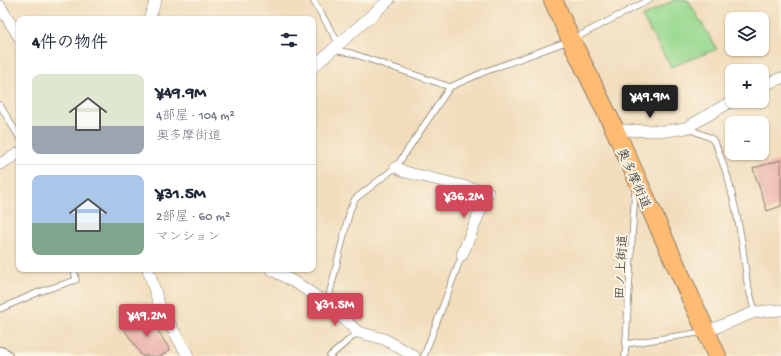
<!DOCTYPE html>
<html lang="ja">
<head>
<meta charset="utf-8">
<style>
	:root { --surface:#fff; --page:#f6f6f7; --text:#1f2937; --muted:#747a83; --line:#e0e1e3; --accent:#d1495b }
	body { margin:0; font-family:"Gochi Hand","Klee One",sans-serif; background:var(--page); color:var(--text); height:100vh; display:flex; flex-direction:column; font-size:15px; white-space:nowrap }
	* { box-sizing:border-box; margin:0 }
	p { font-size:13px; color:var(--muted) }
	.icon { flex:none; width:22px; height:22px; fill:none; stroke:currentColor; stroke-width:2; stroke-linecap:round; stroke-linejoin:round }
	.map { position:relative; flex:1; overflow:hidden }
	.drawer { position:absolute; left:16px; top:16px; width:300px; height:256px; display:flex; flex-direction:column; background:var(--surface); border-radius:8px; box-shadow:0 1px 3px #0004 }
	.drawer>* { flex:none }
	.buttons { position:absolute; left:725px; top:12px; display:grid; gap:8px }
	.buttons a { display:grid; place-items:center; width:44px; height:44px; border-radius:8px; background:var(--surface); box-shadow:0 1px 3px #0004; font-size:20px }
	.price { position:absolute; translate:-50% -34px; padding:0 9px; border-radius:4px; background:var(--accent); color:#fff; font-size:13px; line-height:26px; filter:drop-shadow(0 1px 2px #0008) }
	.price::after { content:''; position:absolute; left:50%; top:24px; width:12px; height:9px; margin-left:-6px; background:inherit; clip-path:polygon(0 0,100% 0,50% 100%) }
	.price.selected { background:#222; color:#fff }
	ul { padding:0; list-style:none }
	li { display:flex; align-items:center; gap:12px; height:100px; padding:0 16px }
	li+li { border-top:1px solid var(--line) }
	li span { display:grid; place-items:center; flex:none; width:112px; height:80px; border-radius:8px; color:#555 }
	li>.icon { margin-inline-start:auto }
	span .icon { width:48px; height:48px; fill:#fffc; stroke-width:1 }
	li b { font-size:17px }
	h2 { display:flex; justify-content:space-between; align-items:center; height:48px; padding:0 16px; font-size:17px }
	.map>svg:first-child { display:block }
	.green { fill:#98d98f; stroke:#5a7a56 }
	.building { fill:#ebb4ac }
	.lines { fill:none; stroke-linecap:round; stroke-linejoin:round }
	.service-casing { stroke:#867c6c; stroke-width:7 }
	.minor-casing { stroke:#867c6c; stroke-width:12 }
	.tertiary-casing { stroke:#867c6c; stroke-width:16 }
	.primary-casing { stroke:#867c6c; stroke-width:20 }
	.service { stroke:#fff; stroke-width:5.5 }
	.minor { stroke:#fff; stroke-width:11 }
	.tertiary { stroke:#fff; stroke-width:14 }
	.primary { stroke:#ffbb71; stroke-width:18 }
	.labels { text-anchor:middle; stroke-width:4; stroke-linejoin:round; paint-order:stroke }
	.street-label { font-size:13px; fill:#1c1c1c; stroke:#fcf5e5 }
</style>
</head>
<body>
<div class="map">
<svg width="781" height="356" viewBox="0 0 781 356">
	<rect width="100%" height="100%" fill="#fcf5e5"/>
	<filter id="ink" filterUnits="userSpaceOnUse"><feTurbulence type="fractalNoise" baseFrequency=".025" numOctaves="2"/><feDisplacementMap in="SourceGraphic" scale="8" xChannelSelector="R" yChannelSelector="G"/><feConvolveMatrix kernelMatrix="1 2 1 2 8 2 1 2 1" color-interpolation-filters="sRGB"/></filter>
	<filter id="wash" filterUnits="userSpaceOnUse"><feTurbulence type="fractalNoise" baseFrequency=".012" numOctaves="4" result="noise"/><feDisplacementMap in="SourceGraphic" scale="16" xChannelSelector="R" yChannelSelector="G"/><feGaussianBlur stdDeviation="0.9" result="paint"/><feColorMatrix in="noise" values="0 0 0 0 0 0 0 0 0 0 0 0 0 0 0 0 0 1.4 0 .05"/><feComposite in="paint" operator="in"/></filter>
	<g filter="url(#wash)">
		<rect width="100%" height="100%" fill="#f1ddbc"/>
		<!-- green -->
		<path class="green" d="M674,0h14l29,49 -46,18 -29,-50z"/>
		<g id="blocks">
			<!-- building -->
			<g class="building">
				<path d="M781,160v46l-14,5 -14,-43z"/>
				<path d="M147,313l23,37 -9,6h-19l-18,-27z"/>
			</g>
		</g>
	</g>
	<g filter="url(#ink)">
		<use href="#blocks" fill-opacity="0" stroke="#867c6c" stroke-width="1"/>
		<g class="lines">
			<!-- service casing -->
			<g class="service-casing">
				<g id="service">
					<path d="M313,0l26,44"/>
					<path d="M450,87l34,-15 87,-32 78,-40"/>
					<path d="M0,105l19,32"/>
					<path d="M686,128l23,9 4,3 4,7 11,31 8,33 6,31 5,40 8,30"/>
					<path d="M327,304l23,-94 5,-11 41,-32 54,-80 -99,-34 -18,-3"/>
					<path d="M0,309l39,-17 37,-12 -2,-11"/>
					<path d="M626,344l78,-12"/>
					<path d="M330,356l28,-24"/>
					<path d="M424,356l38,-101"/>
					<path d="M625,356l10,-167"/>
				</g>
			</g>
			<!-- minor casing -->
			<g class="minor-casing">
				<g id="minor">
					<path d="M0,6l19,31"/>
					<path d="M149,19l7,-19"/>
					<path d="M313,67l76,-67"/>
					<path d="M762,86l19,-8"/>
					<path d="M615,130l51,1 20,-3 46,-27"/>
					<path d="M0,164l19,-11"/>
					<path d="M396,167l9,5 83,20 -26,63"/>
					<path d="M148,269l12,38 28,49"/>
					<path d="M271,269l30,17 26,18 31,28 26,7 30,17"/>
					<path d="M705,332l50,-20 26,-2"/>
				</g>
			</g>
			<!-- tertiary casing -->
			<g class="tertiary-casing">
				<path id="tertiary" d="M0,354l5,2"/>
			</g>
			<!-- primary casing -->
			<g class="primary-casing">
				<path id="primary" d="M553,0l18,40 44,90 102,226"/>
			</g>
			<!-- service -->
			<use href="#service" class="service"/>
			<!-- minor -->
			<use href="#minor" class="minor"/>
			<!-- tertiary -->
			<use href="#tertiary" class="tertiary"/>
			<!-- primary -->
			<use href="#primary" class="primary"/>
		</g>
	</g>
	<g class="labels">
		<!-- street labels -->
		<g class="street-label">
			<text transform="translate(635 178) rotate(66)" y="5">奥多摩街道</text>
			<text transform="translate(620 267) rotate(-87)" y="5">田ノ上街道</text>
		</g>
	</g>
</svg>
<div class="buttons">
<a><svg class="icon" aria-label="layers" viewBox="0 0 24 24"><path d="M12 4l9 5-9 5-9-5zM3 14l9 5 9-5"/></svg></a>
<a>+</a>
<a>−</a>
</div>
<b class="price selected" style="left:650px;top:119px">¥49.9M</b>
<b class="price" style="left:464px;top:219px">¥36.2M</b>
<b class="price" style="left:335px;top:327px">¥31.5M</b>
<b class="price" style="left:147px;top:338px">¥49.2M</b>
<section class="drawer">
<h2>4件の物件<svg class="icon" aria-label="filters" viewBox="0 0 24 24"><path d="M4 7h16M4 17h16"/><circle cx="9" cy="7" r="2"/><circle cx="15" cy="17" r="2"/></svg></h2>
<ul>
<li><span style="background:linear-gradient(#dfe7d0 65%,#9aa5b1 0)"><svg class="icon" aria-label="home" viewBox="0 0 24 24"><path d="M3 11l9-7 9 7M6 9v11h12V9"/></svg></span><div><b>¥49.9M</b><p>4部屋 · 104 m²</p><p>奥多摩街道</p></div></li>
<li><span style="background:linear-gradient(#a9c7e8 60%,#7fa58c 0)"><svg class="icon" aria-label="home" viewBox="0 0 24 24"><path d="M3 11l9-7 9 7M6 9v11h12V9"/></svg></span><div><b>¥31.5M</b><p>2部屋 · 60 m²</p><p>マンション</p></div></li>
</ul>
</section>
</div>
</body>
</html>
